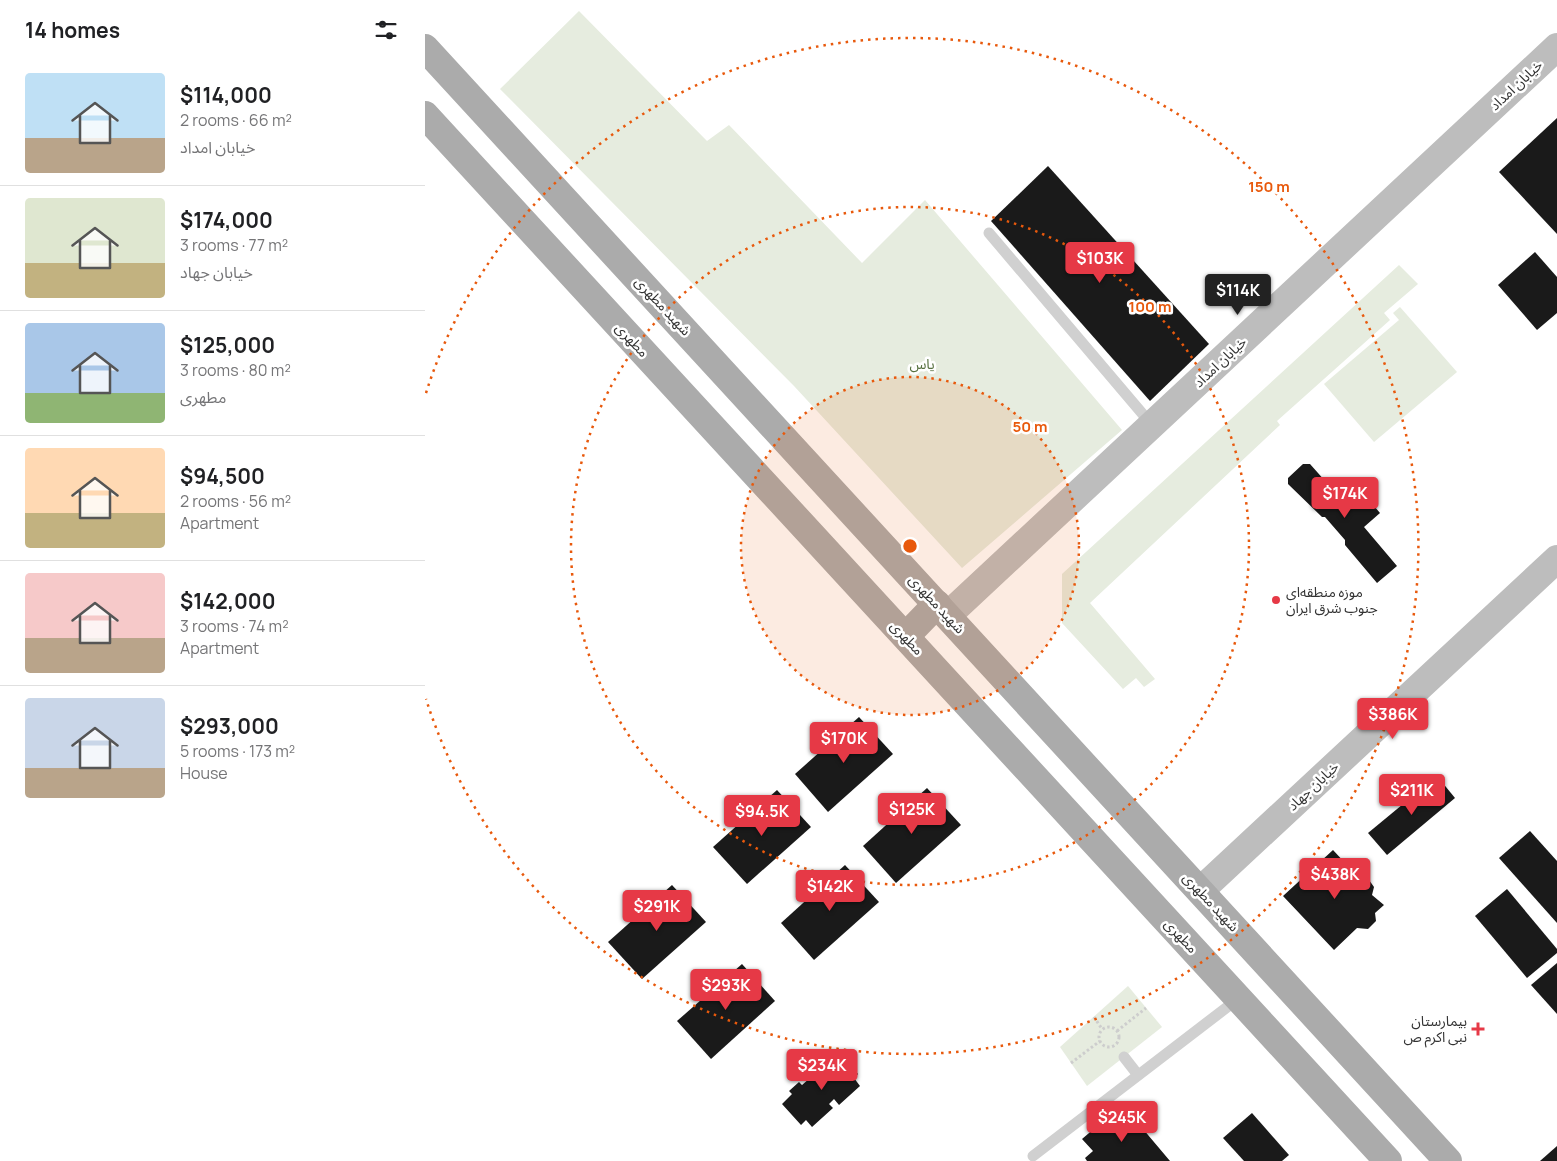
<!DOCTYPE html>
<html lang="en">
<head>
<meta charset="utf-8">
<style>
	:root { --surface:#fff; --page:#f6f6f6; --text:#202124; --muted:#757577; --line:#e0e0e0; --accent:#e63946 }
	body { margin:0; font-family:Manrope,"Noto Sans Arabic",sans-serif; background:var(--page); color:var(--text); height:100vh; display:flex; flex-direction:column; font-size:19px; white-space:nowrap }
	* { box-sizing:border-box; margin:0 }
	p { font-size:16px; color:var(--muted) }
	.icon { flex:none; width:28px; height:28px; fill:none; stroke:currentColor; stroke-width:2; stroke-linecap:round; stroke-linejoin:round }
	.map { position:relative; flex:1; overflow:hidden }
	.details { display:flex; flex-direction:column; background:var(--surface); width:425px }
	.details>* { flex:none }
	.price { position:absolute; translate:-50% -42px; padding:0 11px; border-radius:5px; background:var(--accent); color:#fff; font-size:16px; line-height:32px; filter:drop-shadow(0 1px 2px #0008) }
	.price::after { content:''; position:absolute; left:50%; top:30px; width:15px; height:11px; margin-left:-8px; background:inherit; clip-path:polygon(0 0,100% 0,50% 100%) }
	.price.on { background:#222; color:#fff }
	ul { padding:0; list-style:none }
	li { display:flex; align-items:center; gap:15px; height:125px; padding:0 25px }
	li+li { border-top:1px solid var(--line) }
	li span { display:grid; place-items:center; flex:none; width:140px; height:100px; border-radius:5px; color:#555 }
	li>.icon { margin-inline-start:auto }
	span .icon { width:60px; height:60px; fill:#fffc; stroke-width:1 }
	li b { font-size:21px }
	h2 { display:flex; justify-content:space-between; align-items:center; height:60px; padding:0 25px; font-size:21px }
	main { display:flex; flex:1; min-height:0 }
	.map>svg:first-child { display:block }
	.green { fill:#e6ecdf }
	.building { fill:#1a1a1a }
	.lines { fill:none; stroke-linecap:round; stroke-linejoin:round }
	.path { stroke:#cdcdcd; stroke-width:3; stroke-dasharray:2.5 2.5; stroke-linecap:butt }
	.lane { stroke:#d0d0d0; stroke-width:11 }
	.secondary { stroke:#bdbdbd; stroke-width:28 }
	.primary { stroke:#ababab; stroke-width:28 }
	.ring { fill:none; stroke:#e8590c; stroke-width:2.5; stroke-dasharray:2.5 5 }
	.poi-dot { fill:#e63946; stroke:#fff; stroke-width:2 }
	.labels { text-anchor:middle; stroke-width:5; stroke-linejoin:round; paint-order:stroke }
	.street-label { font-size:14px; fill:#333; stroke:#fff }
	.park-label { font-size:14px; fill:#56703f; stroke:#fff }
	.poi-label { font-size:14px; fill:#333; stroke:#fff; text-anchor:start }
	.centre { fill:#e8590c; stroke:#fff; stroke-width:2.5 }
	.ring-label { font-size:15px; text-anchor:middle; font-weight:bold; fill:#e8590c; stroke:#fff; stroke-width:5; stroke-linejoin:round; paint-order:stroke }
</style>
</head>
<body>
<main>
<section class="details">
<h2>14 homes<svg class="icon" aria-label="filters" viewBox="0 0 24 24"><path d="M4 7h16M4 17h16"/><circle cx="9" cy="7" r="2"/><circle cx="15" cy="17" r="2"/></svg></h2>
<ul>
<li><span style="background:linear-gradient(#bfe0f5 65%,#b9a48a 0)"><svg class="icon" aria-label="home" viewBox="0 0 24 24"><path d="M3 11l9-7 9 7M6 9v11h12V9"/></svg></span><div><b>$114,000</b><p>2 rooms · 66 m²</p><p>خیابان امداد</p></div></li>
<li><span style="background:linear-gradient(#dfe7d0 65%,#c2b280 0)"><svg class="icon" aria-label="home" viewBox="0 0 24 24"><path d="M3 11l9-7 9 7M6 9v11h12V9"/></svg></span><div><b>$174,000</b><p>3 rooms · 77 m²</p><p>خیابان جهاد</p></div></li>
<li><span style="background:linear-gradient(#a9c7e8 70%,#8fb573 0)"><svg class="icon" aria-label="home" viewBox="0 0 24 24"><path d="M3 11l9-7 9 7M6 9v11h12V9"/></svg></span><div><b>$125,000</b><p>3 rooms · 80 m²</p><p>مطهری</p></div></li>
<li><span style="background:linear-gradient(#ffd9b3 65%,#c2b280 0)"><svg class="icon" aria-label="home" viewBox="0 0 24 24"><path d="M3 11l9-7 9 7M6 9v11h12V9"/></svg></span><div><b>$94,500</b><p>2 rooms · 56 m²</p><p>Apartment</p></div></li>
<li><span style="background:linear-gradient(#f6c9c9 65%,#b9a48a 0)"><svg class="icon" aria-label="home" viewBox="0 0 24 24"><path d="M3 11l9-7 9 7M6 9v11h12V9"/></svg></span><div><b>$142,000</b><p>3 rooms · 74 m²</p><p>Apartment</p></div></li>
<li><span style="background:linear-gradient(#c9d6e8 70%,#b9a48a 0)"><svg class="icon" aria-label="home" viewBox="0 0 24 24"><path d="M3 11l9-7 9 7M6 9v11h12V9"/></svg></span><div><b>$293,000</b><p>5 rooms · 173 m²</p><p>House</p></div></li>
</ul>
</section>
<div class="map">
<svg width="1132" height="1161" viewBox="0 0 1132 1161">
	<rect width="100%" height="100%" fill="#fff"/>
	<!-- green -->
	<g class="green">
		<path d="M154,11l128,130 22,-16 133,138 63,-63 197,230 -160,138 -168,-182 -294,-297z"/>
		<path d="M974,265l19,19 -34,29 6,7 -113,101 3,4 -190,178 65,76 -11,8 -8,-9 -13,11 -61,-66v-49z"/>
		<path d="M975,307l57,65 -83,70 -50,-58 75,-64 -6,-7z"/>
		<path d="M703,986l34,41 -75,59 -27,-39z"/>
	</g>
	<!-- building -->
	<g class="building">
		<path d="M1132,118v116l-58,-62z"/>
		<path d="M623,166l161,178 -59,57 -159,-180z"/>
		<path d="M1110,252l22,25v36l-20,17 -39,-45z"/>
		<path d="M878,464h7l32,36 16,-13 22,26 -16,14 33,39 -20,17 -32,-38v-5l-20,-23h-3l-34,-33v-6z"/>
		<path d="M434,717l34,37 -65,58 -33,-38z"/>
		<path d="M1012,776l18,22 -68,57 -19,-22z"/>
		<path d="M502,788l34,37 -65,58 -33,-37z"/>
		<path d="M352,790l34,37 -64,57 -34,-37z"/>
		<path d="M1105,831l27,30v62l-58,-65z"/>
		<path d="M908,850l27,29 9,1 5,7 -2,8 12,10 -9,8 1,8 -8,8 -11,-1 -23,22 -51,-54z"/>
		<path d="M420,865l34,37 -65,58 -33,-37z"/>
		<path d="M247,885l34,37 -64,57 -34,-37z"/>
		<path d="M1082,889l50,60v4l-30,25 -52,-62z"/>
		<path d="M1132,963v51l-26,-29z"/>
		<path d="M317,964l33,37 -64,58 -34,-38z"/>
		<path d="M413,1052l20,22 -4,4 6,8 -21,19 -5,-6 -5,5 4,4 -21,19 -6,-7 -5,5 -19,-21 10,-10 -3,-3 10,-9 3,3 15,-13 -4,-4 11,-8 2,2z"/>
		<path d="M827,1113l37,42 -7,6h-38l-21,-23z"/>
		<path d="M684,1116l10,11 13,-11 38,45h-83l-2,-3 8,-7 -11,-12z"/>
		<path d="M1132,1146v15h-17z"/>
	</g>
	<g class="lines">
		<!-- path -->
		<g class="path">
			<path d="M669,1017l8,12"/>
			<circle cx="684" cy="1037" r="10"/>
			<path d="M692,1031l29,-23"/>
			<path d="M646,1063l29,-22"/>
		</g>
		<!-- lane -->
		<g class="lane">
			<path d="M564,233l163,192"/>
			<path d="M699,1057l14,18"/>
			<path d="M608,1156l206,-158"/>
		</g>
		<!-- secondary -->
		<g class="secondary">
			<path d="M523,615l609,-568"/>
			<path d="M776,890l356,-331"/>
		</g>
		<!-- primary -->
		<g class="primary">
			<path d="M0,48l1023,1113"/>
			<path d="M0,115l963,1046"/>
			<path d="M481,636l31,-32"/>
		</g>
	</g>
	<!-- distance rings -->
	<circle cx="485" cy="546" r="169" fill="#e8590c" fill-opacity=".12"/>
	<g class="ring">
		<circle cx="485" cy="546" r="169"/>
		<circle cx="485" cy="546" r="339"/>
		<path d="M1 393A508 508 0 1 1 1 699"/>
	</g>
	<!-- markers -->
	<g class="poi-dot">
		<circle cx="851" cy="600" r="5"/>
		<path d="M1050.5 1021.5h5v5h5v5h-5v5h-5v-5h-5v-5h5z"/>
	</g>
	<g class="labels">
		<!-- street labels -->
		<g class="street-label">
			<text transform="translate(1091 85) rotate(-43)" y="5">خیابان امداد</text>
			<text transform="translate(238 306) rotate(47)" y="5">شهید مطهری</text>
			<text transform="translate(207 340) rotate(47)" y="5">مطهری</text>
			<text transform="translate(795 362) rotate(-43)" y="5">خیابان امداد</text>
			<text transform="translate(512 604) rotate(47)" y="5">شهید مطهری</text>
			<text transform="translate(482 638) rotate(47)" y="5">مطهری</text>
			<text transform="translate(888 786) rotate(-43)" y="5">خیابان جهاد</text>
			<text transform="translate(786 902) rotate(47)" y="5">شهید مطهری</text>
			<text transform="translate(756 936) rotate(47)" y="5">مطهری</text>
		</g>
		<!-- park labels -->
		<g class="park-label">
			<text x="497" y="369">یاس</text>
		</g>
		<!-- poi labels -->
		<g class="poi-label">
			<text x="861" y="597">موزه منطقه‌ای<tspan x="861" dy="16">جنوب شرق ایران</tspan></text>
			<text x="1042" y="1026" text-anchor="end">بیمارستان<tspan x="1042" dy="16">نبی اکرم ص</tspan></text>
		</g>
	</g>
	<circle cx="485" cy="546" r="8" class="centre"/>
	<g class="ring-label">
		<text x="844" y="192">150 m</text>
		<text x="725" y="312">100 m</text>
		<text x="605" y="432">50 m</text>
	</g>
</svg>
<b class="price" style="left:675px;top:284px">$103K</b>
<b class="price on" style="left:813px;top:316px">$114K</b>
<b class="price" style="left:920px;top:519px">$174K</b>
<b class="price" style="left:968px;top:740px">$386K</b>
<b class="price" style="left:419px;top:764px">$170K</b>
<b class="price" style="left:987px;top:816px">$211K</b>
<b class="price" style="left:487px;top:835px">$125K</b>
<b class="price" style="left:337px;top:837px">$94.5K</b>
<b class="price" style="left:910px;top:900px">$438K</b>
<b class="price" style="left:405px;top:912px">$142K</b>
<b class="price" style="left:232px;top:932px">$291K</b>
<b class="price" style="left:301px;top:1011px">$293K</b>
<b class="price" style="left:397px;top:1091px">$234K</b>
<b class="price" style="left:697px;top:1143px">$245K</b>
</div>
</main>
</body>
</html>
